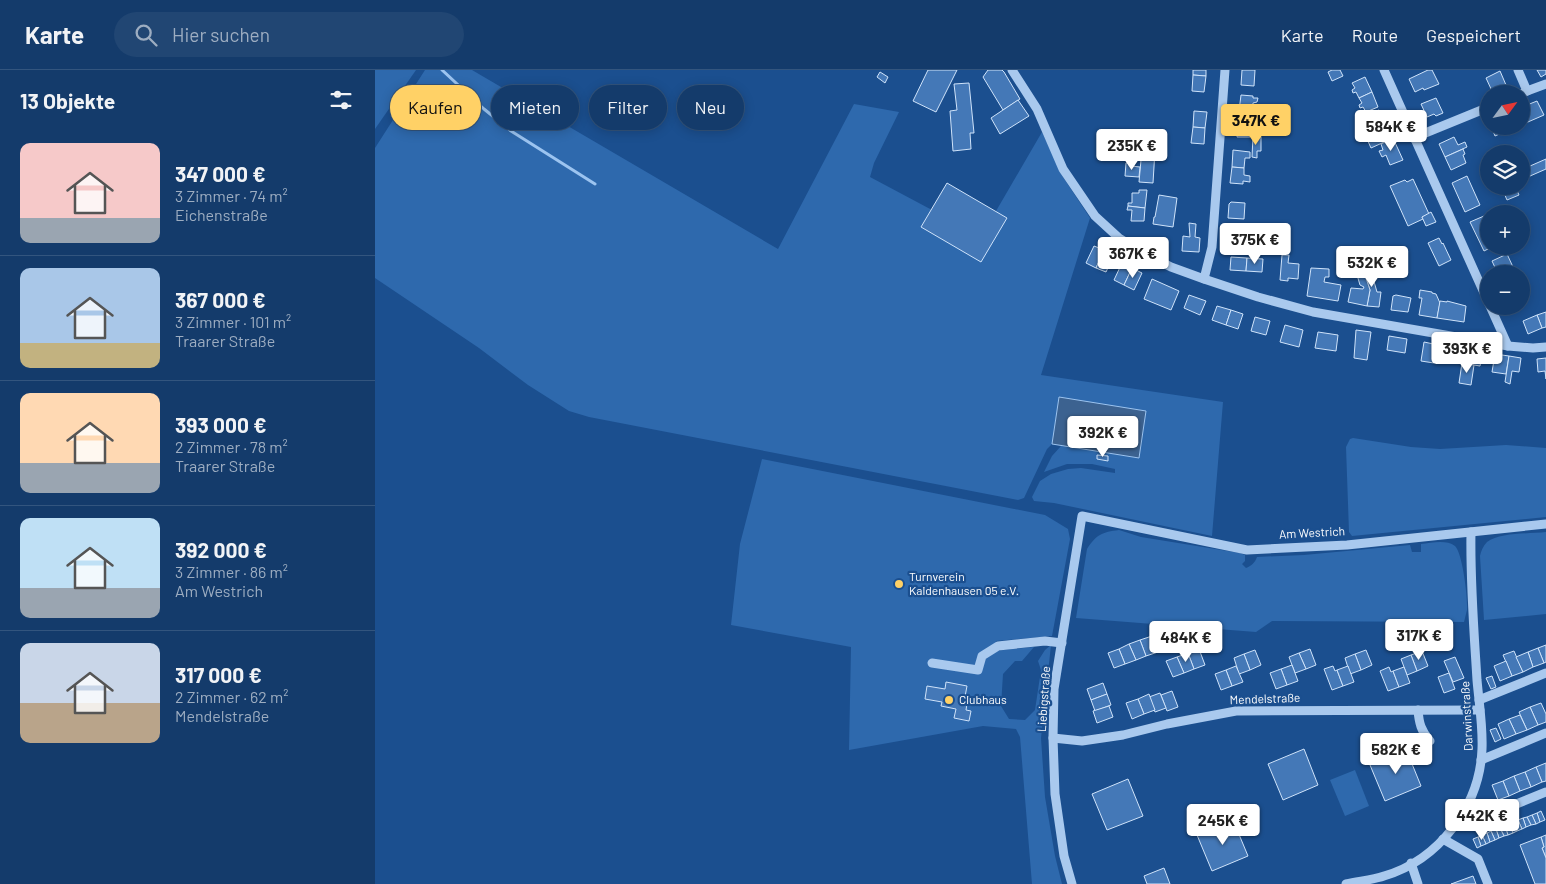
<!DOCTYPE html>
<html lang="de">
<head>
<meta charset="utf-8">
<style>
	:root { --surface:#143b6b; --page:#214673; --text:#f1f3f6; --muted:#9dadc1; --line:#33557e; --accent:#ffd166 }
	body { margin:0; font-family:Barlow,sans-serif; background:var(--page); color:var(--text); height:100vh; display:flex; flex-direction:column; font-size:19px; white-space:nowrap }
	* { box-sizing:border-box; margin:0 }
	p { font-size:16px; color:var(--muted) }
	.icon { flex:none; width:28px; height:28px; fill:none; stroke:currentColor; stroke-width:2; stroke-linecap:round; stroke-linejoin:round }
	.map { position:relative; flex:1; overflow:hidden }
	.side { display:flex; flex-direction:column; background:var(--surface); width:375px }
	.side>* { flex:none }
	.hud { position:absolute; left:15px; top:15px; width:475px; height:45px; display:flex; gap:10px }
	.needle { width:32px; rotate:57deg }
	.buttons { position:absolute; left:1105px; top:15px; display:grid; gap:10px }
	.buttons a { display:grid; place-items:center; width:50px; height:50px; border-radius:50%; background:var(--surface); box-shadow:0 2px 12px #0003,0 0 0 1px var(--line); font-size:25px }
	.price { position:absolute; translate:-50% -42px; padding:0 11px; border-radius:5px; background:#fff; color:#222; font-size:16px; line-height:32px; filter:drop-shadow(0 1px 2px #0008) }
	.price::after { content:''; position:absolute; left:50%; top:30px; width:15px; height:11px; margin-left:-8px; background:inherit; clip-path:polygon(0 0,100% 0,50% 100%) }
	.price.selected { background:var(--accent); color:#111 }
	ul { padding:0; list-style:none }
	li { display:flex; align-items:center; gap:15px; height:125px; padding:0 20px }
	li+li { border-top:1px solid var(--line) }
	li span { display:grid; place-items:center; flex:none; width:140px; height:100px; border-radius:10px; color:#555 }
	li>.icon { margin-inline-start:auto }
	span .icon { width:60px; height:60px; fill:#fffc; stroke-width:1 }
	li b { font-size:21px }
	h2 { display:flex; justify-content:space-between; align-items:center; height:60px; padding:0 20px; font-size:21px }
	.chip { padding:0 18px; border-radius:22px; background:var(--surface); box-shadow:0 2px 12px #0003,0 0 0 1px var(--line); font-size:18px; line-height:45px }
	.chip.selected { background:var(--accent); color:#111 }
	header { display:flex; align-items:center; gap:30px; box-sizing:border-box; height:70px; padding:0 25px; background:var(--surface); border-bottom:1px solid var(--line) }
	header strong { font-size:24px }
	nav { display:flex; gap:28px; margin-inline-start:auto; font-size:18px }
	.search { width:350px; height:45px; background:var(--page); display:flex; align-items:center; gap:12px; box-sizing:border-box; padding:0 18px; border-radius:28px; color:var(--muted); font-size:19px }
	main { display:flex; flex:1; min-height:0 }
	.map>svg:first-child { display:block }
	.green { fill:#2e69ad }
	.water { fill:#3c6290; stroke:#9cc4f0 }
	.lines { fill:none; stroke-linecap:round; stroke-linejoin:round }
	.stream { stroke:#9cc4f0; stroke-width:3 }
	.building { fill:#4478b7; stroke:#cfe3fa }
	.minor { stroke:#a9c9ee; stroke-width:9 }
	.poi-dot { fill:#ffd166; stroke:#1b4f8f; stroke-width:2 }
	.labels { text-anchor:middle; stroke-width:4.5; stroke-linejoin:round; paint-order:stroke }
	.street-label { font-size:12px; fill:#fff; stroke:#1b4f8f }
	.poi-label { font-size:12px; fill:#fff; stroke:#1b4f8f; text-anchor:start }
</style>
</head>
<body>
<header>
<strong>Karte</strong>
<div class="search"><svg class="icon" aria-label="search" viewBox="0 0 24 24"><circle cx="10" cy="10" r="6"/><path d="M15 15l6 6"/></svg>Hier suchen</div>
<nav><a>Karte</a><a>Route</a><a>Gespeichert</a></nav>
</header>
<main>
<section class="side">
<h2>13 Objekte<svg class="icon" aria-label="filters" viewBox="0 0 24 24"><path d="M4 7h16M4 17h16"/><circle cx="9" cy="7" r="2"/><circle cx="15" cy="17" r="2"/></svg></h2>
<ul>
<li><span style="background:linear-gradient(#f6c9c9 75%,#9aa5b1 0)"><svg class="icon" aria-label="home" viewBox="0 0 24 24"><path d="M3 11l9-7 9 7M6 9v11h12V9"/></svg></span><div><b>347 000 €</b><p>3 Zimmer · 74 m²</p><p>Eichenstraße</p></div></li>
<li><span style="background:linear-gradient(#a9c7e8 75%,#c2b280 0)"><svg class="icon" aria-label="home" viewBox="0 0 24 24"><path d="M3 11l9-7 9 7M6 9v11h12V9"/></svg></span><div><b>367 000 €</b><p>3 Zimmer · 101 m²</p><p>Traarer Straße</p></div></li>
<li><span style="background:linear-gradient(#ffd9b3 70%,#9aa5b1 0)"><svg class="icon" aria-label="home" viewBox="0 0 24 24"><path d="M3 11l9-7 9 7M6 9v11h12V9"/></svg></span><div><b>393 000 €</b><p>2 Zimmer · 78 m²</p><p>Traarer Straße</p></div></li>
<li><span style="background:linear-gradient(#bfe0f5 70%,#9aa5b1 0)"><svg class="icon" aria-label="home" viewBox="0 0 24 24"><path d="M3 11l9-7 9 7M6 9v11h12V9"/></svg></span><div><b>392 000 €</b><p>3 Zimmer · 86 m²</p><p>Am Westrich</p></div></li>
<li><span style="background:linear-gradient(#c9d6e8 60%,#b9a48a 0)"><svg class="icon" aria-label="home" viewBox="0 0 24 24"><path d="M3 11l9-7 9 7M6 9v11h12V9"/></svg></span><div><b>317 000 €</b><p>2 Zimmer · 62 m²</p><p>Mendelstraße</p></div></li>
</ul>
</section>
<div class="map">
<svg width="1171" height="814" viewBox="0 0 1171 814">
	<rect width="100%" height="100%" fill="#1b4f8f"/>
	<!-- green -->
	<g class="green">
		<path d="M0,0h41l-41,59z"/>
		<path d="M50,0h47l306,179 76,-145 45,8 -25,51 -4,14 62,33 53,20 57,-98 21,45 27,41 -49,157 182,27 -11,134 -158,-33 -20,-2 -2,-4 8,-16 11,-7 17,-5 13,-1 34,5v-4l-23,-5h-25l-23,8 8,-16 9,-10 78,12 7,-47 -87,-13 -7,46 -5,5 -23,49 -6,2 -429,-83 -20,-6 -41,-26 -49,-37 -104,-70v-130z"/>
		<path d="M978,368l58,9 29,2 66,-4 40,3v69l-194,19 -3,-4 -3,-85 4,-8z"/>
		<path d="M387,389l283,56 23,14 2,10 -18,97 -56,5 -2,10 40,-4 -12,14h-7l-12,13 -2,32 8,13 16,1 10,-10 6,-40 -3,-9 7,-11 6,-5 -10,93 4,59 10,59 7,28h-30l-12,-147 -4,-8 -33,-3 -134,24 2,-103 -120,-22 9,-81z"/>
		<path d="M744,460l22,7 99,16 5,2v6l-3,3 4,4c5,-2 9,-5 11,-11l47,-2 106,-10 2,7h9v-8c10,-1 25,-5 34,2 8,8 13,54 12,64 -1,4 -2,8 -3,12l-192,-1 -16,11 -180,-14 11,-69c9,-14 15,-17 32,-19z"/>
		<path d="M1171,462v82l-62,6 -4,-64c1,-5 3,-10 7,-14 13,-10 43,-8 59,-10z"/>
		<path d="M980,700l14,36 -24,10 -15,-36z"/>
	</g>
	<!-- water -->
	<path class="water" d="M684,327l87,14 -7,47 -87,-14z"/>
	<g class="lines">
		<!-- stream -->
		<path class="stream" d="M67,0l42,39 27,22 84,53"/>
	</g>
	<!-- building -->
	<g class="building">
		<path d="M553,0h29l-21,42 -23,-11z"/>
		<path d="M613,0h14l2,2 16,27 -17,11 -20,-33z"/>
		<path d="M818,0h13v6l-13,-1z"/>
		<path d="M867,0h13l-1,16 -13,-1z"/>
		<path d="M957,0h8l3,6 -11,5 -4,-9z"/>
		<path d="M1053,0h4l7,14 -15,6 -1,-2 -8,4 -6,-13z"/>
		<path d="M1162,0h9v4l-5,3z"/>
		<path d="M1125,1l6,14 -14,6 -6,-13z"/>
		<path d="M505,2l8,5 -3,6 -8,-6z"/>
		<path d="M818,5l13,1 -2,16 -12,-1z"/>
		<path d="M990,7l7,15 -13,6 -3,-6 -3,1 -1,-3 3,-2 -3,-5z"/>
		<path d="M594,13l5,50h-4l1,16 -18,2 -3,-40 7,-1 -3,-26z"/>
		<path d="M997,22l6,15 -12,5 -3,-5 -3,1 -1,-3 3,-2 -3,-5z"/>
		<path d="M866,25l12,1v2h5l-1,4 -4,1 -1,9 -13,-1z"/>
		<path d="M1061,28l7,15 -7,3 -2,-2 -7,3 -6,-13z"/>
		<path d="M643,30l11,16 -29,18 -9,-16z"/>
		<path d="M1162,31l7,14 -23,10v-18h2l-1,-3 4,-2 1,3z"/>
		<path d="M1004,40l2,5 -9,5 -3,-6z"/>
		<path d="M819,41l13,1 -2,16 -12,-1z"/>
		<path d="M1007,46l3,7 -12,5 -3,-7z"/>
		<path d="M864,50l17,2v5h-5l-1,10h-13z"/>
		<path d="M1011,52l7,16 -22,10 -8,-18 9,-4 1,2z"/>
		<path d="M1116,56h26l-22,10z"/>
		<path d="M818,57l12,1 -1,16 -13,-1z"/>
		<path d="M878,66l8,1v14h-4v7l-5,-1z"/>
		<path d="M1079,67l4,8 7,-3 2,5 -22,10 -6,-13z"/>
		<path d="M1018,68l10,22 -13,5 -4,-10 -4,2 -3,-6 4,-1 -2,-6z"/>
		<path d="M767,79l13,1 -2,33 -14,-1z"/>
		<path d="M1088,79l2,5 -2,1 3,8 -15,7 -6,-13z"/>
		<path d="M858,80l17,2v6h-5l-1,10 -12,-1z"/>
		<path d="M1171,89v10l-25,11v-10z"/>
		<path d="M751,93h6l-1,3 9,1 -1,10 -14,-1z"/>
		<path d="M857,97l12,1v7l6,1v6l-7,-1v3l-13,-1z"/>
		<path d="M1092,106l13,29 -15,7 -13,-29z"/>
		<path d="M1038,109l16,35 -7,3 1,2 -15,7 -18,-40 15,-6 2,2z"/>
		<path d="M572,113l60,35 -26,44 -60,-35z"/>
		<path d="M1126,116h14l4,9 -12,5z"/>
		<path d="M764,120h8l-2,18 -17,-2v-3h4v-10h7z"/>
		<path d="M784,125l18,3 -4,29 -20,-3 1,-7h1z"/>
		<path d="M856,132l14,1 -1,16 -16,-1 1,-14z"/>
		<path d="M753,136l17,2 -1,13h-13l1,-11h-5z"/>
		<path d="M1056,142l5,10 -10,4 -4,-9z"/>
		<path d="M1109,146l5,10v20h5l-10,5 -14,-29z"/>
		<path d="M814,153l7,1 -1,13 5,1 -1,14 -17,-1 1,-15 7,1z"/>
		<path d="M1064,168l3,6 1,-1 8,17 -12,6 -11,-23z"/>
		<path d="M719,176l10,4 -8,18 -10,-5z"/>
		<path d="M729,180l10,5 -8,17 -10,-4z"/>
		<path d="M1132,184l6,13 -15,7 -6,-13z"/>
		<path d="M907,185h7l-1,8 11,1 -1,15 -10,-1v3l-8,-1z"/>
		<path d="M856,187l16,1 -1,13 -16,-1z"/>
		<path d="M872,188l16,1 -1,13 -16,-1z"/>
		<path d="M747,193l10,5 -8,17 -10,-5z"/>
		<path d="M994,194l8,28h4l-2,15 -12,-1 3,-16 -8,-24z"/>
		<path d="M987,196l8,24 -3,16 -19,-4 3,-14 12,1 1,-2 -4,-2 -5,-17z"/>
		<path d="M1138,197l3,7h-17z"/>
		<path d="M757,198l10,5 -8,17 -10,-5z"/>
		<path d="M936,198l18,1v8h-4l-1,5 17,3 -3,16 -31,-5z"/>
		<path d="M777,209l27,12 -8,19 -27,-11z"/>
		<path d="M1045,220l12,2v1l4,1 4,9 -3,15 -18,-3 3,-17h-3z"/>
		<path d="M814,225l17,6 -6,14 -16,-7z"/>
		<path d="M1021,225l15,3 -3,14 -17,-2 2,-14z"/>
		<path d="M1065,231l7,1v-1l19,5 -2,16 -27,-4z"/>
		<path d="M842,236l14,4 -5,15 -14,-5z"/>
		<path d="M856,240l12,4 -5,15 -12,-4z"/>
		<path d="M1171,242v15l-4,1 -5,-13z"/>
		<path d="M1162,245l5,13 -14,6 -5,-13z"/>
		<path d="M880,247l15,4 -4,14 -15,-4z"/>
		<path d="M910,255l18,5 -4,17 -19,-5z"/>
		<path d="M981,260l15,2 -4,28 -13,-2z"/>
		<path d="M943,262l20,3 -2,16 -21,-3z"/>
		<path d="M1014,266l18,3 -2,14 -18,-3z"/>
		<path d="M1049,272l19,4 -3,13 -5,-1 -1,5 -13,-2z"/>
		<path d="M1090,279l18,2 -3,15 -18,-3z"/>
		<path d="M1120,284l14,2 -3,18 -14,-2z"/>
		<path d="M1134,286l12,2 -2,14 -7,-1 -2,13 -5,-2z"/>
		<path d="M1171,288v21l-1,-8 -7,1 -1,-13z"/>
		<path d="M1087,293l12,2 -3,20 -12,-2z"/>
		<path d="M722,385l11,1v5l-11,-2z"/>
		<path d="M777,566l6,16 -12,4 -6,-16z"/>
		<path d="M765,570l6,16 -10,4 -7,-16z"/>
		<path d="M754,574l7,16 -11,4 -6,-15z"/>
		<path d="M1171,575v17l-2,1 -6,-15z"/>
		<path d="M1163,578l6,15 -11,4 -5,-15z"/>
		<path d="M744,579l6,15 -11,4 -6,-15z"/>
		<path d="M824,579l6,16 -11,4 -6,-16z"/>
		<path d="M935,579l6,16 -10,4 -7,-16z"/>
		<path d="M880,580l6,15 -11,5 -6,-16z"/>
		<path d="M991,580l6,15 -11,5 -6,-16z"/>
		<path d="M1047,581l6,15 -11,5 -6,-16z"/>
		<path d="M1139,581l9,21 -11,4 -9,-21z"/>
		<path d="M1153,582l5,15 -10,5 -7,-15z"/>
		<path d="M813,583l6,16 -10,4 -7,-16z"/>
		<path d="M924,583l7,16 -11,4 -6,-16z"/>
		<path d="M869,584l6,16 -11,4 -5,-16z"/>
		<path d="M980,584l6,16 -11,4 -5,-16z"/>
		<path d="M1036,585l6,16 -10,4 -6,-16z"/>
		<path d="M802,587l7,16 -11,4 -7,-16z"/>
		<path d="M1080,587l9,21 -11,4 -9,-21z"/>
		<path d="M1131,591l6,15 -12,5 -6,-15z"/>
		<path d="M917,595l6,16 -11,4 -6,-16z"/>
		<path d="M861,596l7,16 -11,4 -6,-16z"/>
		<path d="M958,596l2,5 2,-1 6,16 -11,4 -8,-21z"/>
		<path d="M973,596l6,16 -11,4 -6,-16z"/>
		<path d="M1014,597l2,5 2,-1 6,16 -11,4 -8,-20z"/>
		<path d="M1029,597l6,16 -11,4 -6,-16z"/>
		<path d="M906,599l6,16 -11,4 -6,-16z"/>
		<path d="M851,600l6,16 -11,4 -6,-16z"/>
		<path d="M1074,603l6,16 -11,4 -6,-16z"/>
		<path d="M1117,606l4,11 -5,2 -5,-11z"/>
		<path d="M571,612l21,4 -3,16 5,1 -2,1 -1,6 5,1 -2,10 -15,-3 2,-9 -15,-3 1,-4 -17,-3 2,-13 18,3z"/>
		<path d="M728,613l4,11 -16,6 -4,-11z"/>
		<path d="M797,621l6,16 -11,4 -6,-16z"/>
		<path d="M785,623l6,15 -11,4 -6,-15z"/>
		<path d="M732,624l4,11 -16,6 -4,-11z"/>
		<path d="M774,624l6,16 -11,4 -6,-15z"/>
		<path d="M763,629l6,15 -12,5 -6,-16z"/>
		<path d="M1166,633l5,11v8l-8,3 -8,-18z"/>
		<path d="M734,636l4,11 -16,6 -4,-12z"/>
		<path d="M1155,637l8,18 -11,5 -8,-18z"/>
		<path d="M1145,645l7,15 -11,4 -7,-15z"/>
		<path d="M1134,649l7,15 -12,5 -6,-15z"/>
		<path d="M1121,658l5,11 -6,3 -5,-12z"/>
		<path d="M929,679l14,36 -35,15 -15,-36z"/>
		<path d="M1031,679l15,37 -36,15 -15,-36z"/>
		<path d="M1171,693v18l-4,1 -6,-15z"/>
		<path d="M1161,697l6,15 -11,5 -6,-15z"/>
		<path d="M1150,702l6,15 -11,4 -6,-15z"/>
		<path d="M1139,706l6,15 -11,5 -6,-15z"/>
		<path d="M753,709l15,37 -36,14 -15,-36z"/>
		<path d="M1128,711l6,15 -11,4 -6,-15z"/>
		<path d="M1166,741l4,9 -5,2 -3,-9z"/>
		<path d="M1162,743l3,9 -4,2 -4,-9z"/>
		<path d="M1157,745l4,9 -5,1 -4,-8z"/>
		<path d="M1152,747l4,8 -5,2 -3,-9z"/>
		<path d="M1148,748l3,9 -4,2 -4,-9z"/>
		<path d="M858,750l15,36 -36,15 -15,-36z"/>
		<path d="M1143,750l4,9 -5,2 -3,-9z"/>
		<path d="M1139,752l3,9 -4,2 -4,-9z"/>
		<path d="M1134,754l4,9 -5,2 -3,-9z"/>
		<path d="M1130,756l3,9 -4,1 -4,-8z"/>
		<path d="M1125,758l4,8 -5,2 -3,-9z"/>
		<path d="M1121,759l3,9 -4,2 -4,-9z"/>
		<path d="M1116,761l4,9 -5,2 -3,-9z"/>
		<path d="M1112,763l3,9 -4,2 -4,-9z"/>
		<path d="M1107,765l4,9 -5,2 -3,-9z"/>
		<path d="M1171,765v23l-4,-10 2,-1 -3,-10z"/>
		<path d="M1103,767l3,9 -4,2 -4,-9z"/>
		<path d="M1166,767l3,10 -2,1 4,10v26h-11l-15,-39z"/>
		<path d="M789,798l6,16h-23l-3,-8z"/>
		<path d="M1098,806l3,8h-25z"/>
	</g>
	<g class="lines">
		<!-- minor -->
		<g class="minor">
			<path d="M637,0l25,39 26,60 32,47 24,22 23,14 29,15 33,12 54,18 55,15 195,34 25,2 13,-1"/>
			<path d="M1009,0l105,234"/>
			<path d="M1143,0l9,21 -6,3"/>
			<path d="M1152,21l19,-7"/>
			<path d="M1038,68l76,-31"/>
			<path d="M829,209l8,-32 13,-177"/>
			<path d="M1115,236l18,40"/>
			<path d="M557,593l46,7 4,-14 16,-10 47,-5 17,2"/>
			<path d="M1104,630l67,-27"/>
			<path d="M1043,640c1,13 3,21 12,31"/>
			<path d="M678,668l29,3 41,-6 44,-11 69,-13 244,-1"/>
			<path d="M1106,690l65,-27"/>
			<path d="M1089,742l8,7 5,1 69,-28"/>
			<path d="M1068,769l35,20 10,25"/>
			<path d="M1036,793l7,21"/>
			<path d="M697,814l-8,-28 -9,-62 -2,-56 1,-49 28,-173 165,34 100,-5 199,-21"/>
			<path d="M971,814c13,-3 26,-4 38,-8 55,-16 96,-70 98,-127 1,-23 -3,-46 -5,-69 -3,-49 -7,-99 -6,-148"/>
		</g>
	</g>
	<!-- markers -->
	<g class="poi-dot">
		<circle cx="524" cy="514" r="5"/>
		<circle cx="574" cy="630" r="5"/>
	</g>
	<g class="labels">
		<!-- street labels -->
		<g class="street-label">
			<text transform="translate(937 463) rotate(-3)" y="4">Am Westrich</text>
			<text transform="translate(669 629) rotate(-86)" y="4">Liebigstraße</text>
			<text transform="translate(890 629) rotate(-2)" y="4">Mendelstraße</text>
			<text transform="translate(1092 646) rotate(-93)" y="4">Darwinstraße</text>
		</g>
		<!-- poi labels -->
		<g class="poi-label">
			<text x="534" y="511">Turnverein<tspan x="534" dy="14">Kaldenhausen 05 e.V.</tspan></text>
			<text x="584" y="634">Clubhaus</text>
		</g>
	</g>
</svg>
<div class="buttons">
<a><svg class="needle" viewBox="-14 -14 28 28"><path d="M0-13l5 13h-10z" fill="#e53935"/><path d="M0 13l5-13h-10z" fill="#9dadc1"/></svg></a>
<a><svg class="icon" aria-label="layers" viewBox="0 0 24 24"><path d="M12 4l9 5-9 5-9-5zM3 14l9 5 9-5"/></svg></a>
<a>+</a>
<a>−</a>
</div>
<b class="price selected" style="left:881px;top:76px">347K €</b>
<b class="price" style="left:1016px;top:82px">584K €</b>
<b class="price" style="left:757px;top:101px">235K €</b>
<b class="price" style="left:880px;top:195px">375K €</b>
<b class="price" style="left:758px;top:209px">367K €</b>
<b class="price" style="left:997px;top:218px">532K €</b>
<b class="price" style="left:1092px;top:304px">393K €</b>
<b class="price" style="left:728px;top:388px">392K €</b>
<b class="price" style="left:1044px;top:591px">317K €</b>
<b class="price" style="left:811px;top:593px">484K €</b>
<b class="price" style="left:1021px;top:705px">582K €</b>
<b class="price" style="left:1107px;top:771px">442K €</b>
<b class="price" style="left:848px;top:776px">245K €</b>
<div class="hud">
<a class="chip selected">Kaufen</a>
<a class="chip">Mieten</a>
<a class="chip">Filter</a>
<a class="chip">Neu</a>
</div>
</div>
</main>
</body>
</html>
